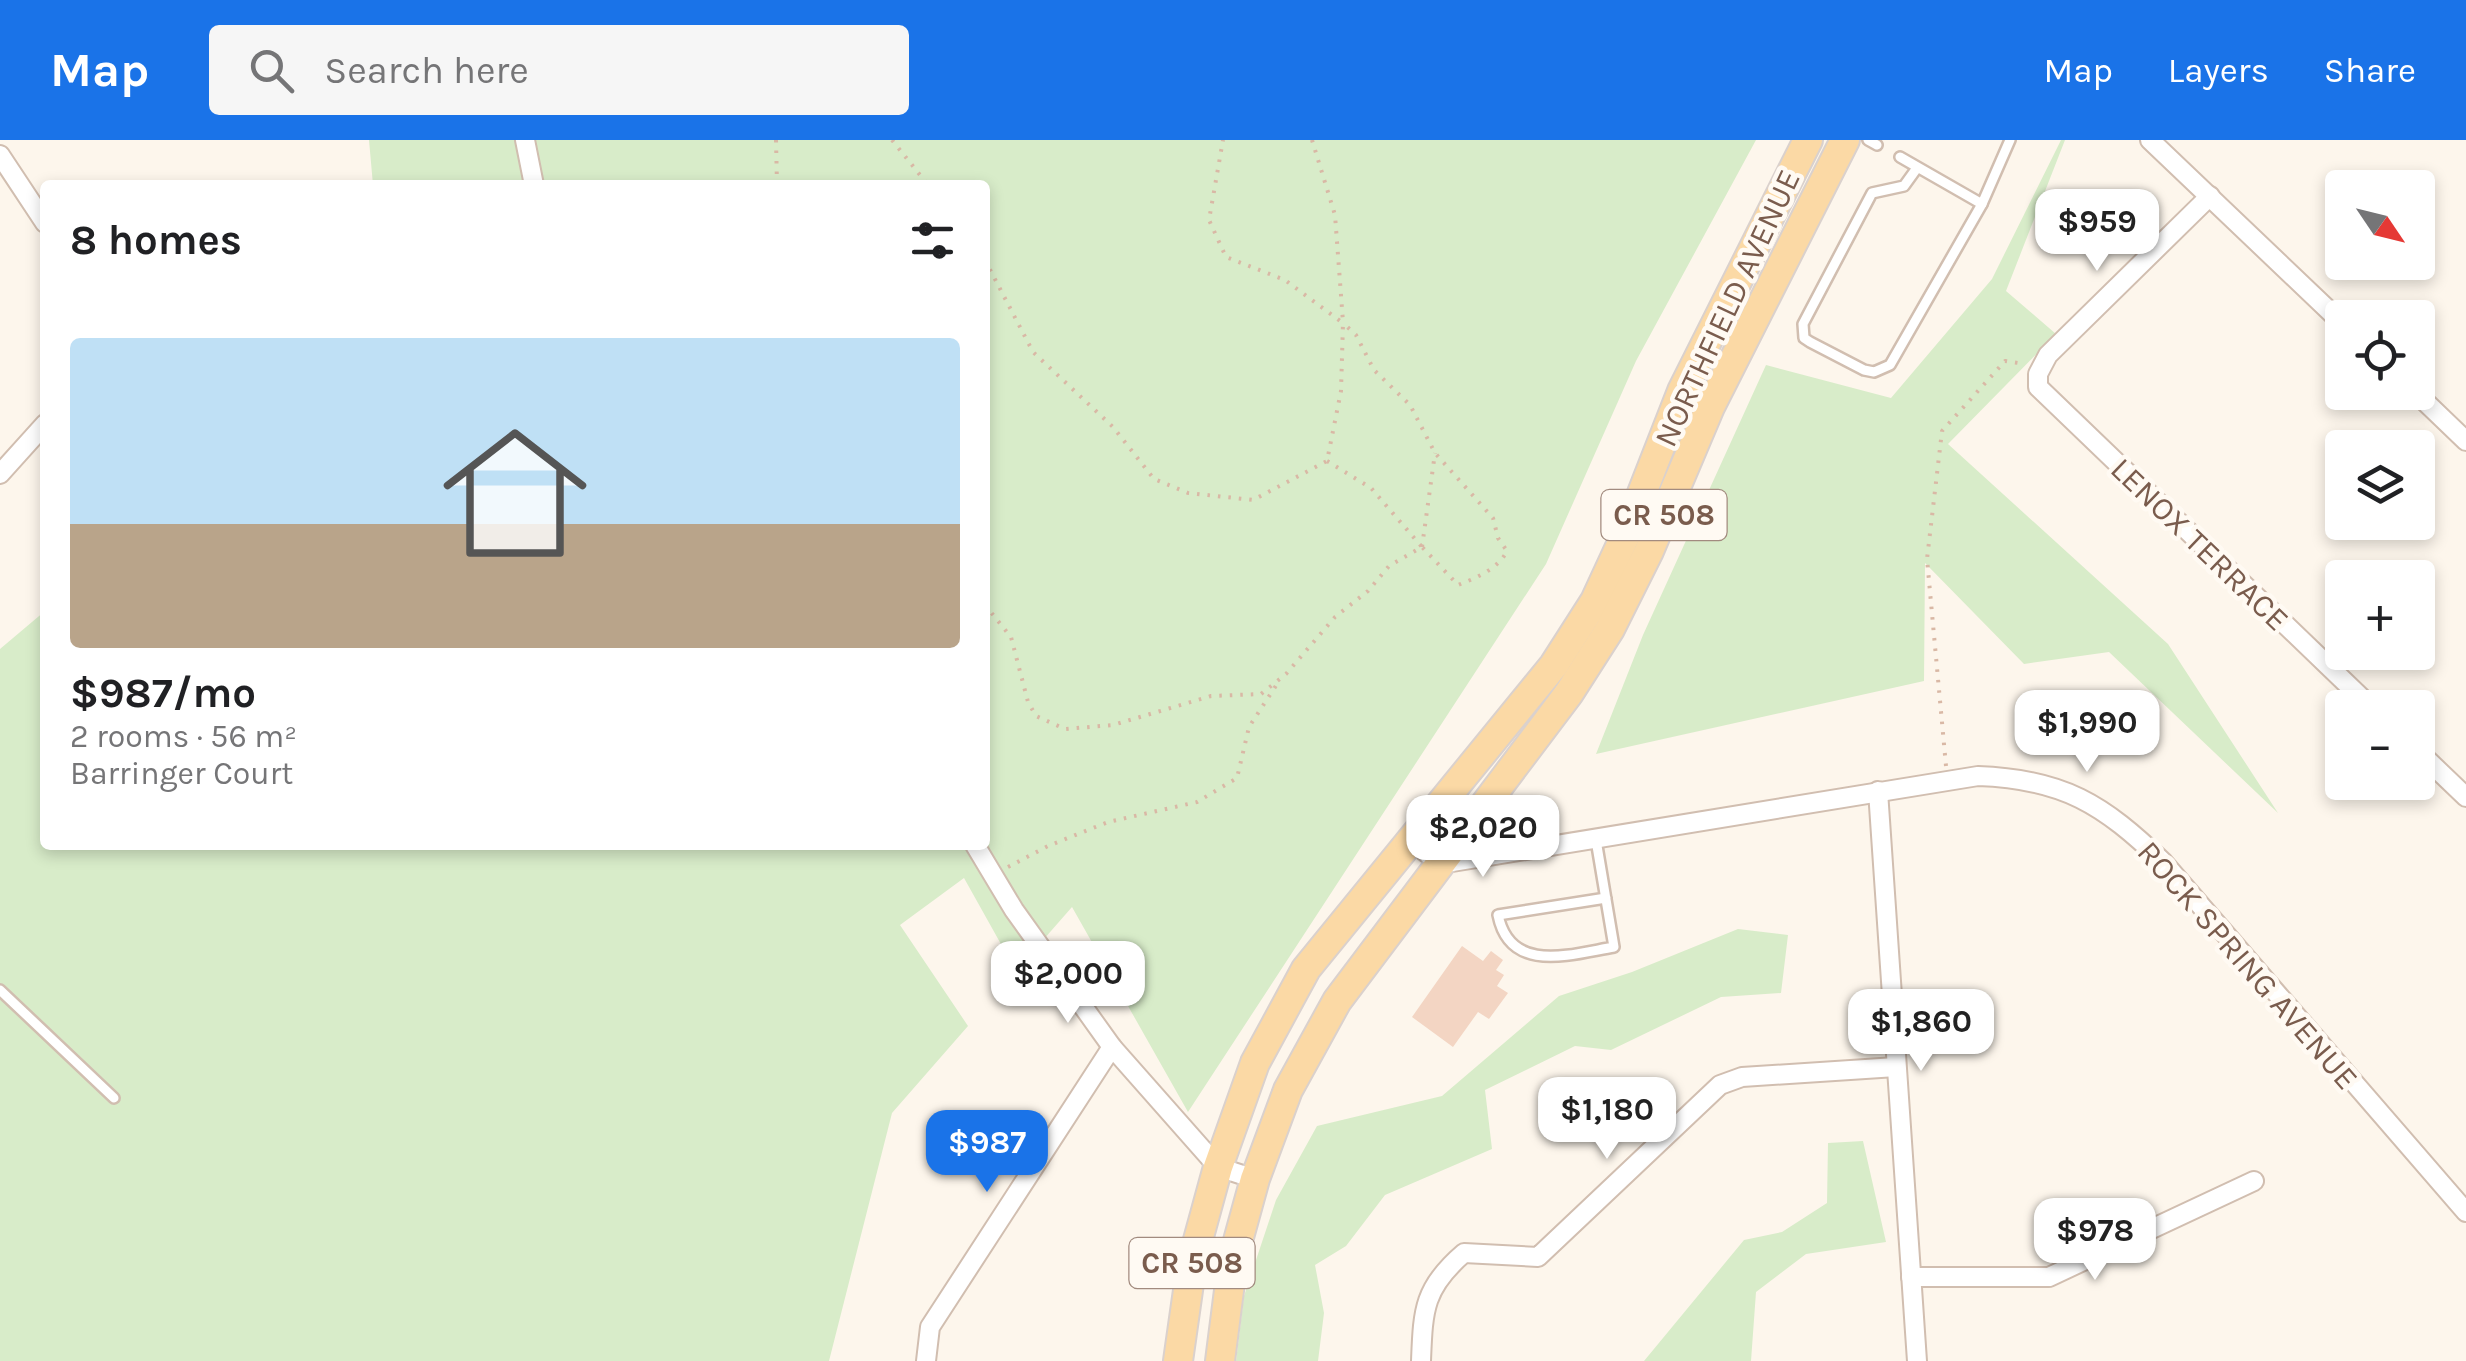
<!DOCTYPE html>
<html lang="en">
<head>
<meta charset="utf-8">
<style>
	:root { --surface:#fff; --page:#f6f6f6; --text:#202124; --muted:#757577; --line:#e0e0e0; --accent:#1a73e8 }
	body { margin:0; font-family:Karla,sans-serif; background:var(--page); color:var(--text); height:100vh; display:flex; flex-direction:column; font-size:38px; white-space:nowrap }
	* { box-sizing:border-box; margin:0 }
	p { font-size:32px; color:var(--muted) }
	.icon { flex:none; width:55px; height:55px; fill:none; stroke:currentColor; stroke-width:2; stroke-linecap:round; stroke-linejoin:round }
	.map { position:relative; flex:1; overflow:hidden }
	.side { position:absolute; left:40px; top:40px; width:950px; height:670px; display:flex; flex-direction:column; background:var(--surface); border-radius:10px; box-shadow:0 5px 15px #0003 }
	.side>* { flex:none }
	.needle { width:65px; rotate:125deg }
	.tools { position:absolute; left:2325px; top:30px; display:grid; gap:20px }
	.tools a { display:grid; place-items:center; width:110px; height:110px; border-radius:10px; background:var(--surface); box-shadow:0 5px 15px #0003; font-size:50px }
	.price { position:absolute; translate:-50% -85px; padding:0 22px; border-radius:20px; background:#fff; color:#222; font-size:32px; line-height:65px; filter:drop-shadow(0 2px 5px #0008) }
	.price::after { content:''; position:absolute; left:50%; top:60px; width:30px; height:22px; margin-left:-15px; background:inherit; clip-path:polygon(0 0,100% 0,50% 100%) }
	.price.on { background:var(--accent); color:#fff }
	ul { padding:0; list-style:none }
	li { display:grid; align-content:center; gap:20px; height:530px; padding:0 30px }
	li+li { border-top:2px solid var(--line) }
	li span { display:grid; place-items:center; height:310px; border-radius:10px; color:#555 }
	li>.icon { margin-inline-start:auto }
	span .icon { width:180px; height:180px; fill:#fffc; stroke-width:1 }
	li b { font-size:42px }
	h2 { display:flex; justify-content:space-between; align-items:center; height:120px; padding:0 30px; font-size:42px }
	header { display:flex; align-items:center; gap:60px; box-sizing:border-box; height:140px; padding:0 50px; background:var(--accent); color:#fff }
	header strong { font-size:48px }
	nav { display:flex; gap:55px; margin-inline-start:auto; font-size:35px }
	.search { width:700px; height:90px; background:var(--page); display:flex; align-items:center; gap:25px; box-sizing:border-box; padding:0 35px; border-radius:10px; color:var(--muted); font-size:38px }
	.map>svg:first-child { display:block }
	.green { fill:#d8ecc9 }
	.building { fill:#f3d5c3 }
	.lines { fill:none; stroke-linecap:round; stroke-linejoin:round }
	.lane-casing { stroke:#d1beb0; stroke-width:14 }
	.street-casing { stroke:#d1beb0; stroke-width:22 }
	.primary-casing { stroke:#dad1cd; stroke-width:32 }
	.path { stroke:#d9b8a5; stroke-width:4; stroke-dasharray:2.5 8; stroke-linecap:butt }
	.lane { stroke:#fff; stroke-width:9 }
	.street { stroke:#fff; stroke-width:18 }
	.primary { stroke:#fbd9a5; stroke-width:28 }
	.labels { text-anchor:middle; stroke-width:9; stroke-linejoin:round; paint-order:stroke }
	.shield { fill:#fffaf3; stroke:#a28b7f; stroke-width:2.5 }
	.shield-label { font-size:30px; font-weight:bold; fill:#7a5c4d }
	.street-label { font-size:32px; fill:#7a5c4d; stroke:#fffaf3 }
</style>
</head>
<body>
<header>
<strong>Map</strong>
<div class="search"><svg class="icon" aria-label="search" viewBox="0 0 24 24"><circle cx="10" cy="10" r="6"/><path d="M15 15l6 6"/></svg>Search here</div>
<nav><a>Map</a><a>Layers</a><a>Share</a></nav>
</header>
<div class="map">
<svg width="2466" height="1221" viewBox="0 0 2466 1221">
	<rect width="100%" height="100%" fill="#fdf6ec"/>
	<!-- green -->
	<g class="green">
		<path d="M369,0h1387l-120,221 -90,203 -358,548 -116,-205 -56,64 -52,-93 -64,47 68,101 -76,87 -63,248h-829v-712l45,-38v234h940v-660h-612z"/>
		<path d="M2061,0h4l-59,151 50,43 -108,110 220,200 110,169 -169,-161 -85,12 -99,-101 -1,118 -328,73 47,-119 123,-270 125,33 101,-119z"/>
		<path d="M1738,789l50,6 -7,58 -60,4 -110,53 -36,-4 -90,44 7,59 -107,46 -39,51 -31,19 9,48 -6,48h-82l8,-65 32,-96 41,-74 125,-30 117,-100 73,-24z"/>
		<path d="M1863,1001l23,101 -80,12 -50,38 -5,69h-107l100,-121 38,-8 45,-29 1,-60z"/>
	</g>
	<!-- building -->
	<path class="building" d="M1462,806l21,15 8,-10 12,9 -7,10 8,5 -7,11 11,7 -19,26 -11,-7 -25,35 -41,-30z"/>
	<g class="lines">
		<!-- lane casing -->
		<g class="lane-casing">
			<g id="lane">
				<path d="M1868,0l9,5"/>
				<path d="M1900,17l82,47 28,-64"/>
				<path d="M1917,28l-13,18 -32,7 -69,131 1,14 6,4 54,28 10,2 16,-7 92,-161"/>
				<path d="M1596,700l18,107c-42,7 -104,28 -116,-32l108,-17"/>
				<path d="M0,850l114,108"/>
			</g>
		</g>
		<!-- street casing -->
		<g class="street-casing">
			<g id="street">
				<path d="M525,0l9,45"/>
				<path d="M2150,0l192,183"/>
				<path d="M0,15l45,68"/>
				<path d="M2210,56l-162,159 -10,19v13l334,321"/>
				<path d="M2415,252l51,49"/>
				<path d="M0,334l45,-50"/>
				<path d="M2418,611l48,46"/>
				<path d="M1878,651l39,570"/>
				<path d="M1474,677l18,23 26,9"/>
				<path d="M1411,700l29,24 538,-88c85,3 125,28 185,86l303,350"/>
				<path d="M975,705l39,65 98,137 106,120 37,12"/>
				<path d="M1911,1137h138l205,-96"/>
				<path d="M926,1221l4,-34 182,-280"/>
				<path d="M1421,1221c2,-50 2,-73 43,-108l74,4 182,-172 22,-8 154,-10"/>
			</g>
		</g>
		<!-- primary casing -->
		<g class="primary-casing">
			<g id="primary">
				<path d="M1178,1221l14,-99 26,-95 37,-104 51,-94 248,-304 41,-64 31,-67 56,-143 126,-251"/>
				<path d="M1220,1221l13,-102 22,-80 33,-89 49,-89 232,-308 41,-64 39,-78 61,-144 135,-267"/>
			</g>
		</g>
		<!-- path -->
		<g class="path">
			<path d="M776,0l1,45"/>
			<path d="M892,0l36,45"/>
			<path d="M1312,0l23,75 8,107"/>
			<path d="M985,120l48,92 80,75 41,52 34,14 65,7 74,-39 14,-70 2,-68 -58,-43 -59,-23 -17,-37 14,-80"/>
			<path d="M1327,321l44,27 51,59"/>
			<path d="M1422,407l13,-94"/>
			<path d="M985,465l26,32 17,65 8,14 29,13 48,-4 98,-29 50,-2 25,-20 49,-57 33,-26 21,-25 33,-19 36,38c18,-7 40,-16 49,-34l-9,-13 -5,-20 -58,-65 -25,-48 -36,-35 -18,-35 -13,-12"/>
			<path d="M1946,626l-19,-207 15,-128 63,-70 20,3"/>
			<path d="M1008,727l40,-21 60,-24 89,-20 40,-24 12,-51 30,-46"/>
		</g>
		<!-- lane -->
		<use href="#lane" class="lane"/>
		<!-- street -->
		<use href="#street" class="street"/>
		<!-- primary -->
		<use href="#primary" class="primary"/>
	</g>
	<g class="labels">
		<!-- shield labels -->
		<g class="shield">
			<rect x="1601.5" y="350" width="125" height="50" rx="8"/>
			<rect x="1129.5" y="1098" width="125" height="50" rx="8"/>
		</g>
		<g class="shield-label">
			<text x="1664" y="385">CR 508</text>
			<text x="1192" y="1133">CR 508</text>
		</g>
		<!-- street labels -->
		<g class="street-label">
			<text transform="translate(1727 168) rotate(-65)" y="11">NORTHFIELD AVENUE</text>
			<text transform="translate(2200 404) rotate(44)" y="11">LENOX TERRACE</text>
			<text transform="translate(2248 825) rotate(49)" y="11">ROCK SPRING AVENUE</text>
		</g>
	</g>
</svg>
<div class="tools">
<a><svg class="needle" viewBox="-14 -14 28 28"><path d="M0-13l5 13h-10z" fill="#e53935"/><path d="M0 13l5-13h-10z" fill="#757577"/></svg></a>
<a><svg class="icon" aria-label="locate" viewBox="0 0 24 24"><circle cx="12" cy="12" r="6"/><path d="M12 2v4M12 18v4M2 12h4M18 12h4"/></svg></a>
<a><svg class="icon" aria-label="layers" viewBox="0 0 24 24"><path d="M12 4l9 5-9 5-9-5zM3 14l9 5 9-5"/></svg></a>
<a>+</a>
<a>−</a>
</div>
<b class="price" style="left:2097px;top:134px">$959</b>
<b class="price" style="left:2087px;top:635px">$1,990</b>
<b class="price" style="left:1483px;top:740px">$2,020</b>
<b class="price" style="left:1068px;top:886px">$2,000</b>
<b class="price" style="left:1921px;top:934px">$1,860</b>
<b class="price" style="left:1607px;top:1022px">$1,180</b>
<b class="price on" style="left:987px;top:1055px">$987</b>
<b class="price" style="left:2095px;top:1143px">$978</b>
<section class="side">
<h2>8 homes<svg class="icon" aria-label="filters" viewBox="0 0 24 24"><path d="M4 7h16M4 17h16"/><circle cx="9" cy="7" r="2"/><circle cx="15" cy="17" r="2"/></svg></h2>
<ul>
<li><span style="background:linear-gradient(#bfe0f5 60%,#b9a48a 0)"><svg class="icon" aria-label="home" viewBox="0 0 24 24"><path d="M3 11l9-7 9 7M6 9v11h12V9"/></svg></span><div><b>$987/mo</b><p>2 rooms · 56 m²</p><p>Barringer Court</p></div></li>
</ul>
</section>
</div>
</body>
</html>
